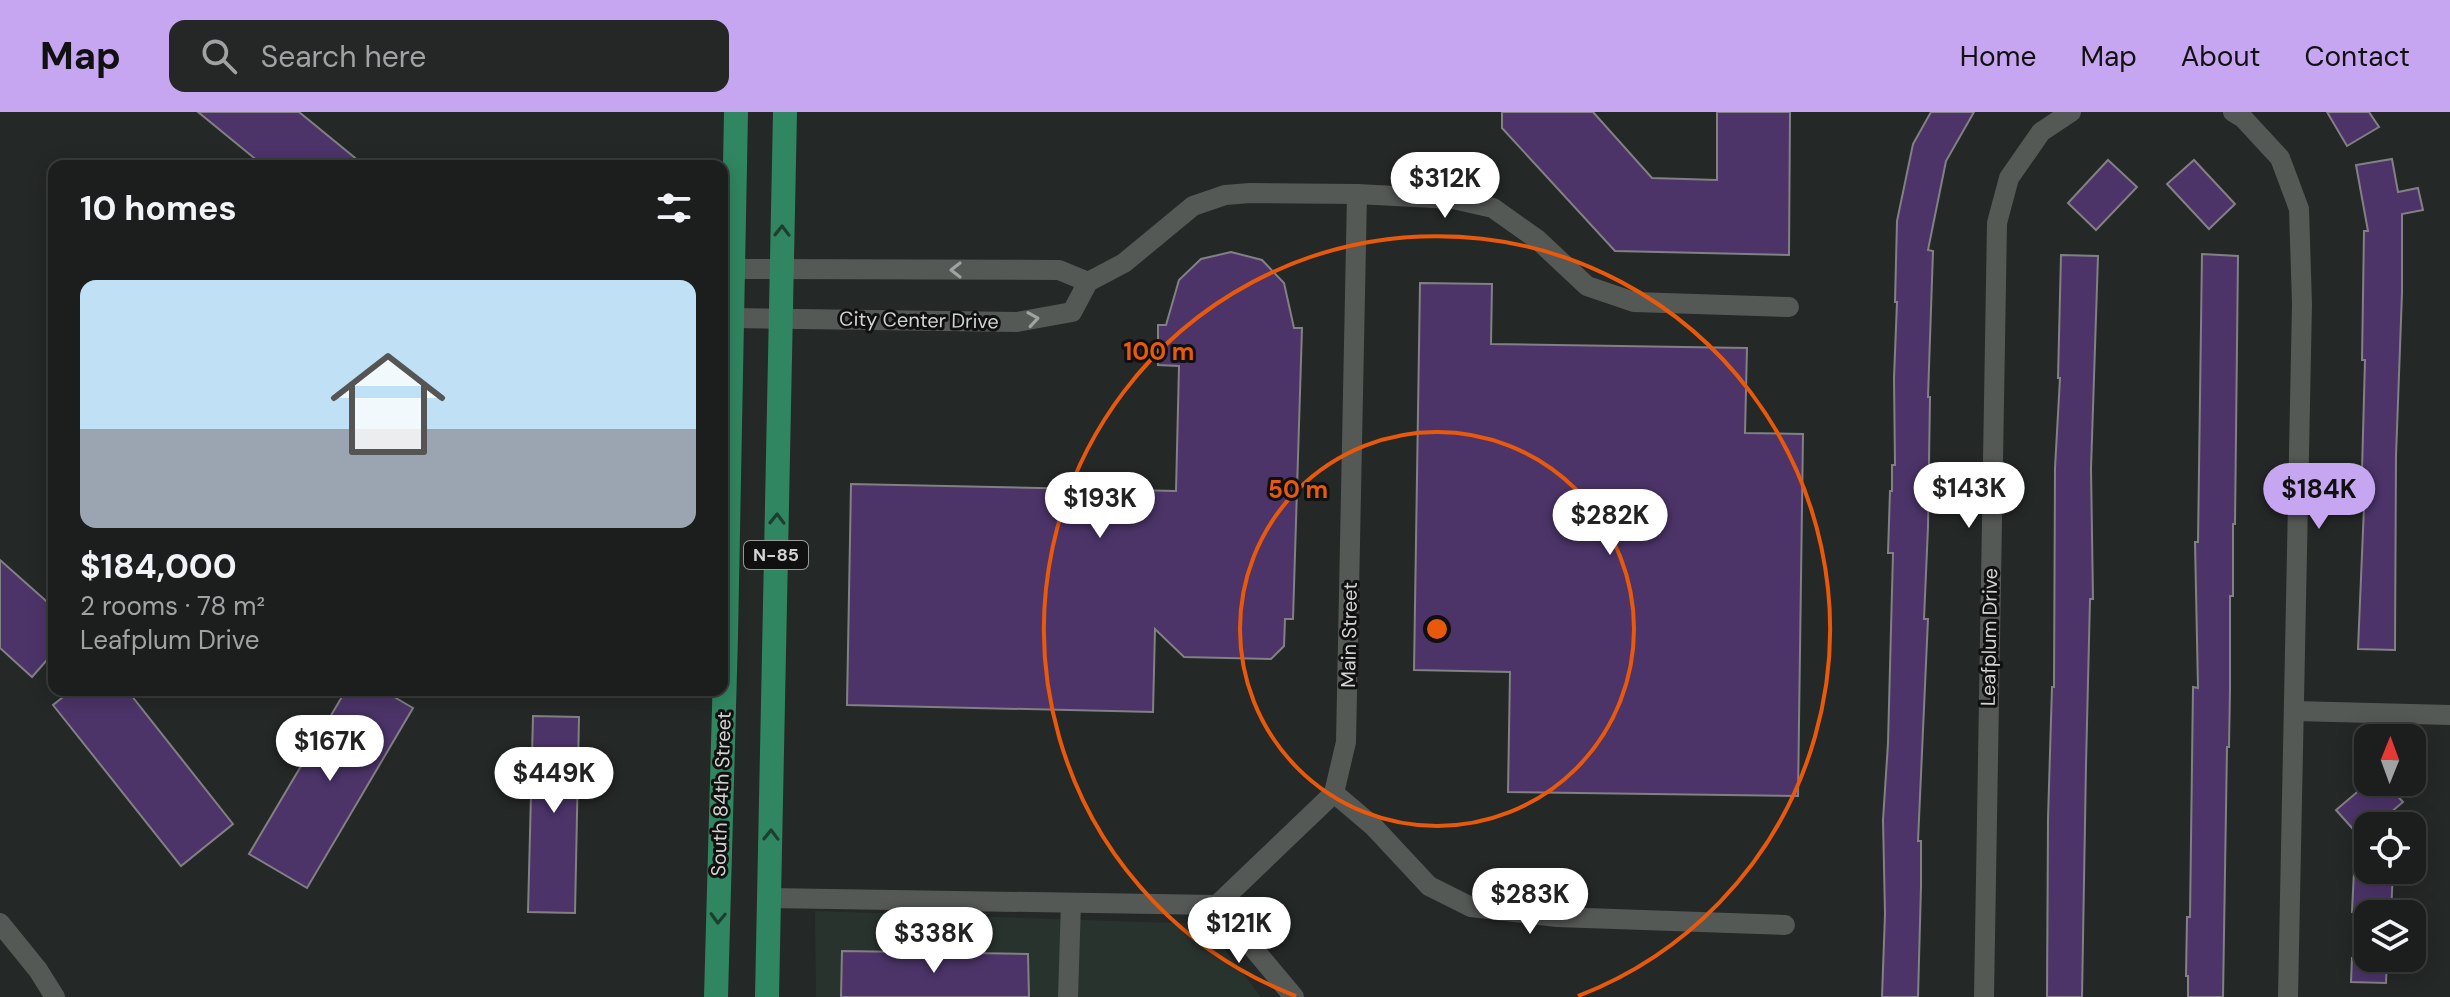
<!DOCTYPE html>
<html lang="en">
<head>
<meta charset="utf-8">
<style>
	:root { --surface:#1b1e1c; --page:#242725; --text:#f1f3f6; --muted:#a0a2a3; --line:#393c3b; --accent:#c6a6f0 }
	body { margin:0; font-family:"DM Sans",sans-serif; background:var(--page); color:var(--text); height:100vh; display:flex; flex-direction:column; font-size:30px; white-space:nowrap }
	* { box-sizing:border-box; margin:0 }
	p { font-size:26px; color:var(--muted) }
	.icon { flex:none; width:44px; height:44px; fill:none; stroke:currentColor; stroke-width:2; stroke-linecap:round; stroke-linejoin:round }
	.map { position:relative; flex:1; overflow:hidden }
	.panel { position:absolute; left:48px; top:48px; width:680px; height:536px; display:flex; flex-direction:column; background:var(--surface); border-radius:16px; box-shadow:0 4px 20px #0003,0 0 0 2px var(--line) }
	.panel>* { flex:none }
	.needle { width:52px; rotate:1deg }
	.tools { position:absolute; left:2354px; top:612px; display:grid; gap:16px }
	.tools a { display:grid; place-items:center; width:72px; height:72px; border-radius:16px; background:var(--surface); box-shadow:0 4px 20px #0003,0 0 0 2px var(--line); font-size:40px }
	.price { position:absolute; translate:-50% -68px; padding:0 18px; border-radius:28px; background:#fff; color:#222; font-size:26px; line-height:52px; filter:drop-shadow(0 2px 4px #0008) }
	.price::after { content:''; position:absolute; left:50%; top:48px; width:24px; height:18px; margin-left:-12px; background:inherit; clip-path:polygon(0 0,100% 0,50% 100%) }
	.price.current { background:var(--accent); color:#111 }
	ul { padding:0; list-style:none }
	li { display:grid; align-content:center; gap:16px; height:424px; padding:0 32px }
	li span { display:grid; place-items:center; height:248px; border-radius:16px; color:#555 }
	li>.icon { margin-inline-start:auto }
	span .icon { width:144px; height:144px; fill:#fffc; stroke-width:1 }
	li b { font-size:34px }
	h2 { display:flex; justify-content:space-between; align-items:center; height:96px; padding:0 32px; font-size:34px }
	header { display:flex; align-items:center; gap:48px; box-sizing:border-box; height:112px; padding:0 40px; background:var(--accent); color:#111 }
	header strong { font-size:38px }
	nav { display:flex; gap:44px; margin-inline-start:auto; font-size:28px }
	.search { width:560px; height:72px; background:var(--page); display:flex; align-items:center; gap:20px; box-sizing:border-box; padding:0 28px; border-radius:16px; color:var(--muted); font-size:30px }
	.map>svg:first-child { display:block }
	.built { fill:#29332d }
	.building { fill:#4c3469; stroke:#828084; stroke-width:2 }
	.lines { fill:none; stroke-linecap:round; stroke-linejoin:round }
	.minor { stroke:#555956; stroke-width:20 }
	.primary { stroke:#308660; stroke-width:24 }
	.oneway { stroke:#1c3f2f }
	.oneway2 { stroke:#a0a3a0 }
	.ring { fill:none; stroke:#e8590c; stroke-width:4 }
	.labels { text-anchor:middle; stroke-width:6; stroke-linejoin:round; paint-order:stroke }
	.shield { fill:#0f100f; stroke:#989998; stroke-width:2 }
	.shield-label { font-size:18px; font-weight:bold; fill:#d2d4d2 }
	.street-label { font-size:20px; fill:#d2d4d2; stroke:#0f100f }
	.centre { fill:#e8590c; stroke:#0f100f; stroke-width:4 }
	.ring-label { font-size:24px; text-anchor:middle; font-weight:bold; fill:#e8590c; stroke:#0f100f; stroke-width:6; stroke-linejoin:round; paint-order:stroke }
</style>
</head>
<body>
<header>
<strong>Map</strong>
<div class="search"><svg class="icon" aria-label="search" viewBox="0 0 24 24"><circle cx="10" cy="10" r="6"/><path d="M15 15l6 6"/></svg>Search here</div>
<nav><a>Home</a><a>Map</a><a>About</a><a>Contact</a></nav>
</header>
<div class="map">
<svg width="2450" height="885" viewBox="0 0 2450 885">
	<rect width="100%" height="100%" fill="#242826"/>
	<!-- built -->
	<path class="built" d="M815,799l390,13 56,73h-445z"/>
	<!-- building -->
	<g class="building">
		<path d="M198,0h101l66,54h-101z"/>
		<path d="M1502,0h91l59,66 65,2v-68h73l-1,143 -174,-4 -113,-123z"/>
		<path d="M1931,0h43l-28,49 -18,89 5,1 -5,146h2l-2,130 -4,92h4l-10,222h3v45l-3,111h-36l3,-83 -2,-94 5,-77 5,-190h-5l2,-62h2v-26h3l-1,-87 3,-76h-2l2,-81 16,-77z"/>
		<path d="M2327,0h42l10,15 -32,19z"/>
		<path d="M2392,47l6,33 20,-4 5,22 -21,4v79l-6,163 -1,194 -37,-1 6,-142h-3l4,-147h-3l2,-129h4l-12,-66z"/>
		<path d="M2108,48l29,27 -41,43 -28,-27z"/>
		<path d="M2194,48l41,44 -26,25 -42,-45z"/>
		<path d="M1231,140l31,8 22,23 10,45h8l-9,291h-8l-1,27 -13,13 -87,-2 -29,-28 -2,83 -306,-7 4,-221 325,7 3,-125 -21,-1v-40h8l13,-45 22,-21z"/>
		<path d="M2202,142l36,2 -3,268h-2v72h-3v93l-1,58h-2l-4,250h-35v-21h-2l1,-59h3l3,-230 5,1 -3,-146h3z"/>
		<path d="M2061,143l37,1 -7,213 2,130h-3l-4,166 -4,232h-35l1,-178 4,-132h2l1,-219 5,-90h-2z"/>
		<path d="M1420,171l72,1 -1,60 256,4 -2,85 58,1 -5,362 -290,-4 2,-120 -96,-2z"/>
		<path d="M0,448l54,48v44l-22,25 -32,-29z"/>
		<path d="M72,578h55l106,134 -52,42 -128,-161z"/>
		<path d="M346,578h36l31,18 -106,180 -58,-34z"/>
		<path d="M533,604l46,1 -4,196 -47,-1z"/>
		<path d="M2369,670h16l18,20 -28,24h-7v6l-7,6 -25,-28z"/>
		<path d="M2354,758h39l-2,44 -39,-2z"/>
		<path d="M842,839l186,3 1,43h-188z"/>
		<path d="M2352,846h35l-1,25 -35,-1z"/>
	</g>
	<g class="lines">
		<!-- minor -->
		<g class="minor">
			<path d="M2233,0l10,6 37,40 19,51 3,95 -14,693"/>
			<path d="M733,157l326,1 29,12"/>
			<path d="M732,206l285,4 55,-10 16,-30 36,-19 69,-57 32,-11 25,-2 107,1 96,5 40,9 45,32 49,46 47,16 155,5"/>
			<path d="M2295,599l155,4"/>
			<path d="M1334,681l40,34 55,59 42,21 86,10 228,8"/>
			<path d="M769,786l448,7"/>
			<path d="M1217,793l117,-112 12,-51 11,-548"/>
			<path d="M1217,793l77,92"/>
			<path d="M0,811l38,47 17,27"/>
			<path d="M1068,885l3,-94"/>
			<path d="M1984,885l13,-774 12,-45 32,-46 30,-20"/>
		</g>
		<!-- primary -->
		<g class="primary">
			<path d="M716,885l10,-361 10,-524"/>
			<path d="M767,885l18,-885"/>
		</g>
	</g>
	<!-- one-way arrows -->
	<defs><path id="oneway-chevron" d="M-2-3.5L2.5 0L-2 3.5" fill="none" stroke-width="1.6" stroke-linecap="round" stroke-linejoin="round" transform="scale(2)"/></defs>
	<g class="oneway">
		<use href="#oneway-chevron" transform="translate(782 119) rotate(-89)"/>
		<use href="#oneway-chevron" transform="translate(777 407) rotate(-89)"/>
		<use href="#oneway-chevron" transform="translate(771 723) rotate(-89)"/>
		<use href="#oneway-chevron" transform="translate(718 806) rotate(92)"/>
	</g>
	<g class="oneway2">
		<use href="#oneway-chevron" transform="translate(956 158) rotate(-180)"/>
		<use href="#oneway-chevron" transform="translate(1033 207) rotate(-9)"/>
	</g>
	<!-- distance rings -->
	<g class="ring">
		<circle cx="1437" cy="517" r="197"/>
		<path d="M1296 884A393 393 0 1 1 1578 884"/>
	</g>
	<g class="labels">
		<!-- shield labels -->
		<rect class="shield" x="744" y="429" width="64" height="28" rx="6"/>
		<g class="shield-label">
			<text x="776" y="449">N-85</text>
		</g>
		<!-- street labels -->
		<g class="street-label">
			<text transform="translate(919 208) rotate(1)" y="7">City Center Drive</text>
			<text transform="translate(1349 523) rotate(-89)" y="7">Main Street</text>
			<text transform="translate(1989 525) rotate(-89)" y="7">Leafplum Drive</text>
			<text transform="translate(721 682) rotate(-88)" y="7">South 84th Street</text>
		</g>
	</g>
	<circle cx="1437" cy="517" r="12" class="centre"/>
	<g class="ring-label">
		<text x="1159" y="248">100 m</text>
		<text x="1298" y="386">50 m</text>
	</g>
</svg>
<div class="tools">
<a><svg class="needle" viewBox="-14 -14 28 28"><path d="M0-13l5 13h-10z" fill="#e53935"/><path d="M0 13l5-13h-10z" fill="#a0a2a3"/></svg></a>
<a><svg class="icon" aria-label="locate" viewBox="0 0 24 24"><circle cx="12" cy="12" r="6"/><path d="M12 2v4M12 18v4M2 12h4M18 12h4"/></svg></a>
<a><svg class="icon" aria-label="layers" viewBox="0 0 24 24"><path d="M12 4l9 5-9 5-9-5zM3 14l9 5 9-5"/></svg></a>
</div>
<b class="price" style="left:1445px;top:108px">$312K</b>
<b class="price" style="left:1969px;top:418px">$143K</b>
<b class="price current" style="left:2319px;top:419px">$184K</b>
<b class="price" style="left:1100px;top:428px">$193K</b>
<b class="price" style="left:1610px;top:445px">$282K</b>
<b class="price" style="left:330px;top:671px">$167K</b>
<b class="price" style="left:554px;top:703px">$449K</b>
<b class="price" style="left:1530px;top:824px">$283K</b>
<b class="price" style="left:1239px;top:853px">$121K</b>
<b class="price" style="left:934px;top:863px">$338K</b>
<section class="panel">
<h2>10 homes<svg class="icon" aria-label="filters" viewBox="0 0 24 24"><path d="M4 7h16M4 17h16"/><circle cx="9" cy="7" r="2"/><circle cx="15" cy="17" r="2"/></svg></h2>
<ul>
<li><span style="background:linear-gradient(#bfe0f5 60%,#9aa5b1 0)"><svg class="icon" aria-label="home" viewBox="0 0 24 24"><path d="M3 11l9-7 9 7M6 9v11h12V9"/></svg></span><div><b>$184,000</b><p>2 rooms · 78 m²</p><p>Leafplum Drive</p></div></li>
</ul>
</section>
</div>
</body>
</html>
